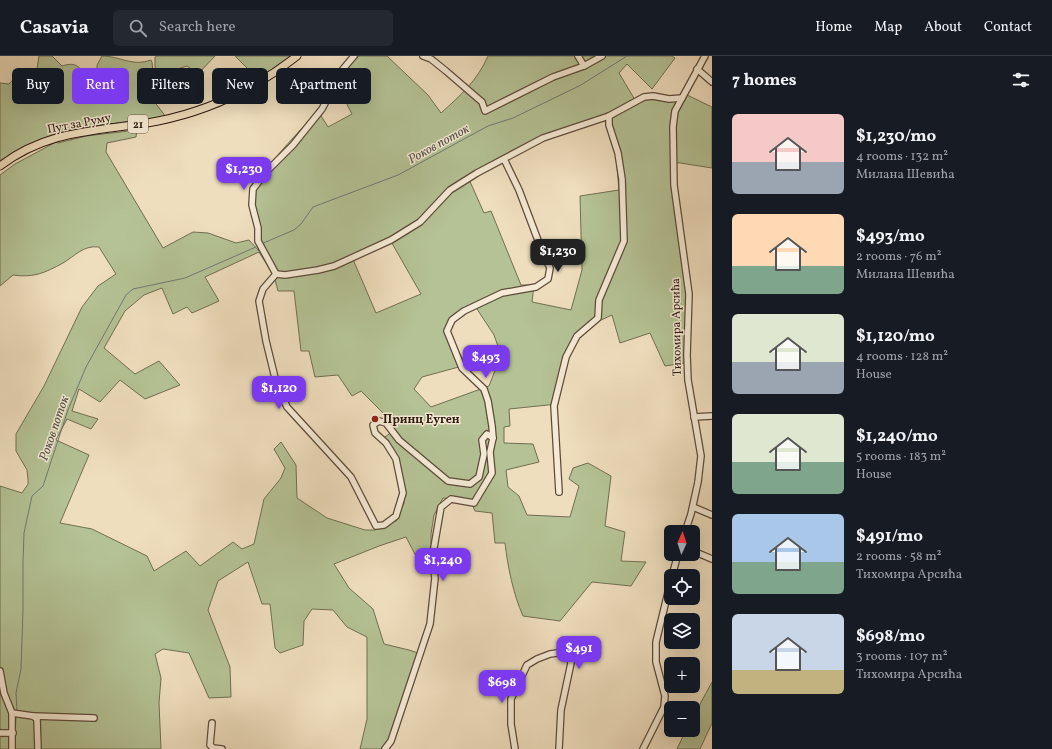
<!DOCTYPE html>
<html lang="en">
<head>
<meta charset="utf-8">
<style>
	:root { --surface:#171b24; --page:#242831; --text:#f1f3f6; --muted:#9ea1a6; --line:#363941; --accent:#7c3aed }
	body { margin:0; font-family:Vollkorn,serif; background:var(--page); color:var(--text); height:100vh; display:flex; flex-direction:column; font-size:15px; white-space:nowrap }
	* { box-sizing:border-box; margin:0 }
	p { font-size:13px; color:var(--muted) }
	.icon { flex:none; width:22px; height:22px; fill:none; stroke:currentColor; stroke-width:2; stroke-linecap:round; stroke-linejoin:round }
	.map { position:relative; flex:1; overflow:hidden }
	.panel { display:flex; flex-direction:column; background:var(--surface); width:340px }
	.panel>* { flex:none }
	.top-card { position:absolute; left:12px; top:12px; width:380px; height:36px; display:flex; gap:8px }
	.needle { width:26px; rotate:3deg }
	.controls { position:absolute; left:664px; top:469px; display:grid; gap:8px }
	.controls a { display:grid; place-items:center; width:36px; height:36px; border-radius:6px; background:var(--surface); box-shadow:0 4px 16px #0002; font-size:20px }
	.price { position:absolute; translate:-50% -34px; padding:0 9px; border-radius:8px; background:var(--accent); color:#fff; font-size:13px; line-height:26px; filter:drop-shadow(0 1px 2px #0008) }
	.price::after { content:''; position:absolute; left:50%; top:24px; width:12px; height:9px; margin-left:-6px; background:inherit; clip-path:polygon(0 0,100% 0,50% 100%) }
	.price.selected { background:#222; color:#fff }
	ul { padding:0; list-style:none }
	li { display:flex; align-items:center; gap:12px; height:100px; padding:0 20px }
	li span { display:grid; place-items:center; flex:none; width:112px; height:80px; border-radius:6px; color:#555 }
	li>.icon { margin-inline-start:auto }
	span .icon { width:48px; height:48px; fill:#fffc; stroke-width:1 }
	li b { font-size:17px }
	h2 { display:flex; justify-content:space-between; align-items:center; height:48px; padding:0 20px; font-size:17px }
	.pill { padding:0 14px; border-radius:6px; background:var(--surface); box-shadow:0 4px 16px #0002; font-size:14px; line-height:36px }
	.pill.selected { background:var(--accent); color:#fff }
	header { display:flex; align-items:center; gap:24px; box-sizing:border-box; height:56px; padding:0 20px; background:var(--surface); border-bottom:1px solid var(--line) }
	header strong { font-size:19px }
	nav { display:flex; gap:22px; margin-inline-start:auto; font-size:14px }
	.search { width:280px; height:36px; background:var(--page); display:flex; align-items:center; gap:10px; box-sizing:border-box; padding:0 14px; border-radius:6px; color:var(--muted); font-size:15px }
	main { display:flex; flex:1; min-height:0 }
	.map>svg:first-child { display:block }
	.green { fill:#b4c295; stroke:#706e52; fill-rule:evenodd }
	.lines { fill:none; stroke-linecap:round; stroke-linejoin:round }
	.stream { stroke:#6e7a73; stroke-width:1 }
	.minor-casing { stroke:#5e4a3b; stroke-width:8 }
	.major-casing { stroke:#2d190f; stroke-width:9 }
	.minor { stroke:#f5ead5; stroke-width:5.5 }
	.major { stroke:#efdebe; stroke-width:7 }
	.poi-dot { fill:#8f2418; stroke:#f5ead5; stroke-width:1.5 }
	.labels { text-anchor:middle; stroke-width:3; stroke-linejoin:round; paint-order:stroke }
	.shield { fill:#f5ead5; stroke:#69584a; stroke-width:1 }
	.shield-label { font-size:11px; font-weight:bold; fill:#2d190f }
	.street-label { font-size:12px; fill:#2d190f; stroke:#f5ead5 }
	.poi-label { font-size:12px; font-weight:bold; fill:#2d190f; stroke:#f5ead5; text-anchor:start }
	.water-label { font-size:13px; font-style:italic; fill:#535249; stroke:#f5ead5 }
</style>
</head>
<body>
<header>
<strong>Casavia</strong>
<div class="search"><svg class="icon" aria-label="search" viewBox="0 0 24 24"><circle cx="10" cy="10" r="6"/><path d="M15 15l6 6"/></svg>Search here</div>
<nav><a>Home</a><a>Map</a><a>About</a><a>Contact</a></nav>
</header>
<main>
<div class="map">
<svg width="712" height="693" viewBox="0 0 712 693">
	<rect width="100%" height="100%" fill="#efdebe"/>
	<filter id="stains"><feTurbulence type="fractalNoise" baseFrequency=".005" numOctaves="4"/><feColorMatrix values="0 0 0 0 .2 0 0 0 0 .09 0 0 0 0 .02 0 0 0 .5 -.17"/></filter>
	<radialGradient id="worn" r=".72"><stop offset=".6" stop-color="#630" stop-opacity="0"/><stop offset="1" stop-color="#630" stop-opacity=".3"/></radialGradient>
	<!-- green -->
	<g class="green">
		<path d="M39,0h13l10,10c16,-5 15,2 28,10l7,-4v-7l5,-9c18,0 30,11 49,4 2,3 1,7 2,11 2,5 6,6 5,13l-11,8 19,25c-39,6 -92,8 -127,23 -14,6 -26,15 -39,24v-81l9,1 9,-10c6,2 12,5 18,1z"/>
		<path d="M157,0h58l-17,18 -11,-8 -16,5 -5,4 -8,-2 -3,-6v-10z"/>
		<path d="M235,0h59l-35,24z"/>
		<path d="M359,0h28l41,39 13,18c20,-18 36,-32 47,-57h184l3,2 -23,31 -25,-25 -8,9 16,27 15,-6 30,5 7,-4 25,12v61l-38,-6 3,41 13,75v84l-25,4 -15,-33 -30,10 -8,-28 -24,11 -17,25 -11,32 -2,21 -49,5 1,17 -6,1v16l29,1 6,18 -33,8 2,17 11,9 8,19 43,2 9,-31 -10,-7 4,-11 15,-5 23,13 -6,50 20,6 -4,29 25,1 -15,24 -39,-4 -32,39 -37,-5c-10,-23 -15,-48 -18,-73h-10l-3,-30 -17,-2 -4,-9 -28,-4 -9,17 -3,19v29l-12,-1 -13,-25 -27,9 -45,18 15,24 24,21 11,35 25,6 9,3 -31,96h-27l7,-30v-82l-20,-10 -14,-17 -21,-1 -8,12 -1,24 -23,8 -5,-5 -5,-44h-8l-14,-42 -30,19 -10,29 22,57 1,30 -22,1 -20,-45 -26,-4 -8,5 6,24 -2,25 2,46h-161v-263l22,7 6,-9v-5l-1,-9 -11,-19v-17l28,-48 38,-79 16,-21 18,-12 -17,-27c-16,-2 -24,9 -36,16 -18,10 -30,15 -50,12l-13,11v-111l15,-11 41,-22 2,1 28,-7 51,-6 -1,7 -29,6 -1,9 57,96 30,-16 15,1 28,10 13,-3 10,11c-3,-20 -8,-41 -6,-61 2,-13 54,-67 65,-79l10,16 24,-13 -14,-27 11,-22zM604,62l12,38 3,34 -39,6 2,74 -11,40 -39,-8 2,-17h-13l-30,-74 -7,2 -16,-36 75,-40zM389,182l32,56 -45,19 -24,-56zM259,196l15,24 4,15h16l7,60h8l6,26 23,-2 14,21 9,-5 25,25 6,16 -10,7 12,17 6,20 4,27 -8,18 -21,9h-10l-38,-12 -30,-20 -1,-33 -15,-23 -7,7 11,19 -4,10 -17,21 -10,45 -12,5 -9,-7 -33,24 -14,-15 -32,20 -7,-15 -55,-27 -32,-6 29,-68 -33,-15 11,-21 24,10 7,-10 -26,-8 7,-22 21,13 20,-22 25,19 35,-14 -21,-24 -24,13 -31,-26 21,-37 19,-16 18,-7 11,26 14,-7 5,6 27,-12 -14,-24zM473,247l21,32 7,20 -12,31 -58,21 -17,-18 8,-12 44,-12 -20,-36 3,-8z"/>
		<path d="M712,626v41l-12,26h-23l9,-19h7v-13z"/>
	</g>
	<g class="lines">
		<!-- stream -->
		<g class="stream">
			<path d="M261,188l33,-14 7,-6 12,-17 85,-32 90,-49 25,-8 68,-33 46,-29"/>
			<path d="M17,655l-1,-18 5,-24 2,-59v-48l1,-29 8,-37 11,-10 25,-76 18,-43 40,-72 7,-6 52,-11 71,-31"/>
			<path d="M15,682l1,-21"/>
		</g>
		<!-- minor casing -->
		<g class="minor-casing">
			<g id="minor">
				<path d="M423,0l8,3 15,12 36,31 3,9 68,-34 31,-11 18,-10"/>
				<path d="M578,0l6,10"/>
				<path d="M697,13l15,13"/>
				<path d="M276,218l-13,15 -4,12 7,40 11,45 10,21 64,70 25,49 8,-1 12,-9 7,-23 -7,-34 -10,-16 -11,-10 -2,-8 6,-4 7,2 13,17 49,41 22,3 9,-7 5,-23 -2,-14 5,-6 6,4"/>
				<path d="M276,218l9,1 33,-5 16,-4 57,-26 29,-18 30,-32 27,-17 66,-35 66,-22 35,-19 9,-1 16,3 13,-1"/>
				<path d="M276,218l-18,-33v-13l-6,-23 1,-16 13,-17 27,-27 29,-36 21,-40 11,-13"/>
				<path d="M694,361l18,-1"/>
				<path d="M559,436l-5,-86 12,-49 11,-21 21,-18 1,-18 25,-59 -2,-62 -4,-26 -9,-28v-9"/>
				<path d="M693,451l19,8"/>
				<path d="M685,476l6,-18 7,-32 3,-26 -13,-76 -1,-25 2,-61 -15,-109 -1,-58 2,-16 30,-55"/>
				<path d="M693,495l19,8"/>
				<path d="M672,520l6,-22"/>
				<path d="M0,615l4,22 8,20v36"/>
				<path d="M12,657l21,3 4,3 1,30"/>
				<path d="M33,660l61,2"/>
				<path d="M212,667l-2,22 3,3 9,1"/>
				<path d="M0,677h13"/>
				<path d="M385,693l6,-8 39,-117 5,-46 -3,-19 9,-52 10,-8 23,4 18,-30 -2,-21 3,-14 -1,-12 -4,-25 -4,-12 -22,-21 -15,-37 5,-11 12,-9 38,-18 34,-6 12,-8 2,-11 -8,-17 -23,-61 -15,-31"/>
				<path d="M515,693l-4,-25v-25l16,-34 10,-6 13,-5 14,-2 5,4 2,7 -10,47 -2,39"/>
				<path d="M643,693l21,-42 1,-11 -9,-34v-20l15,-62"/>
			</g>
		</g>
		<!-- major casing -->
		<g class="major-casing">
			<path id="major" d="M0,110c50,-38 99,-34 158,-45 51,-10 98,-33 139,-65"/>
		</g>
		<!-- minor -->
		<use href="#minor" class="minor"/>
		<!-- major -->
		<use href="#major" class="major"/>
	</g>
	<!-- markers -->
	<circle class="poi-dot" cx="375" cy="363" r="4"/>
	<g class="labels">
		<!-- shield labels -->
		<rect class="shield" x="128" y="59" width="20" height="18" rx="3"/>
		<g class="shield-label">
			<text x="138" y="72">21</text>
		</g>
		<!-- street labels -->
		<g class="street-label">
			<text transform="translate(79 67) rotate(-11)" y="4">Пут за Руму</text>
			<text transform="translate(676 271) rotate(-91)" y="4">Тихомира Арсића</text>
		</g>
		<!-- poi labels -->
		<g class="poi-label">
			<text x="383" y="367">Принц Еуген</text>
		</g>
		<!-- water labels -->
		<g class="water-label">
			<text transform="translate(438 87) rotate(-29)" y="5">Роков поток</text>
			<text transform="translate(53 372) rotate(-71)" y="5">Роков поток</text>
		</g>
	</g>
	<rect width="100%" height="100%" filter="url(#stains)"/>
	<rect width="100%" height="100%" fill="url(#worn)"/>
</svg>
<div class="controls">
<a><svg class="needle" viewBox="-14 -14 28 28"><path d="M0-13l5 13h-10z" fill="#e53935"/><path d="M0 13l5-13h-10z" fill="#9ea1a6"/></svg></a>
<a><svg class="icon" aria-label="locate" viewBox="0 0 24 24"><circle cx="12" cy="12" r="6"/><path d="M12 2v4M12 18v4M2 12h4M18 12h4"/></svg></a>
<a><svg class="icon" aria-label="layers" viewBox="0 0 24 24"><path d="M12 4l9 5-9 5-9-5zM3 14l9 5 9-5"/></svg></a>
<a>+</a>
<a>−</a>
</div>
<b class="price" style="left:244px;top:135px">$1,230</b>
<b class="price selected" style="left:558px;top:217px">$1,230</b>
<b class="price" style="left:486px;top:323px">$493</b>
<b class="price" style="left:279px;top:354px">$1,120</b>
<b class="price" style="left:443px;top:526px">$1,240</b>
<b class="price" style="left:579px;top:614px">$491</b>
<b class="price" style="left:502px;top:648px">$698</b>
<div class="top-card">
<a class="pill">Buy</a>
<a class="pill selected">Rent</a>
<a class="pill">Filters</a>
<a class="pill">New</a>
<a class="pill">Apartment</a>
</div>
</div>
<section class="panel">
<h2>7 homes<svg class="icon" aria-label="filters" viewBox="0 0 24 24"><path d="M4 7h16M4 17h16"/><circle cx="9" cy="7" r="2"/><circle cx="15" cy="17" r="2"/></svg></h2>
<ul>
<li><span style="background:linear-gradient(#f6c9c9 60%,#9aa5b1 0)"><svg class="icon" aria-label="home" viewBox="0 0 24 24"><path d="M3 11l9-7 9 7M6 9v11h12V9"/></svg></span><div><b>$1,230/mo</b><p>4 rooms · 132 m²</p><p>Милана Шевића</p></div></li>
<li><span style="background:linear-gradient(#ffd9b3 65%,#7fa58c 0)"><svg class="icon" aria-label="home" viewBox="0 0 24 24"><path d="M3 11l9-7 9 7M6 9v11h12V9"/></svg></span><div><b>$493/mo</b><p>2 rooms · 76 m²</p><p>Милана Шевића</p></div></li>
<li><span style="background:linear-gradient(#dfe7d0 60%,#9aa5b1 0)"><svg class="icon" aria-label="home" viewBox="0 0 24 24"><path d="M3 11l9-7 9 7M6 9v11h12V9"/></svg></span><div><b>$1,120/mo</b><p>4 rooms · 128 m²</p><p>House</p></div></li>
<li><span style="background:linear-gradient(#dfe7d0 60%,#7fa58c 0)"><svg class="icon" aria-label="home" viewBox="0 0 24 24"><path d="M3 11l9-7 9 7M6 9v11h12V9"/></svg></span><div><b>$1,240/mo</b><p>5 rooms · 183 m²</p><p>House</p></div></li>
<li><span style="background:linear-gradient(#a9c7e8 60%,#7fa58c 0)"><svg class="icon" aria-label="home" viewBox="0 0 24 24"><path d="M3 11l9-7 9 7M6 9v11h12V9"/></svg></span><div><b>$491/mo</b><p>2 rooms · 58 m²</p><p>Тихомира Арсића</p></div></li>
<li><span style="background:linear-gradient(#c9d6e8 70%,#c2b280 0)"><svg class="icon" aria-label="home" viewBox="0 0 24 24"><path d="M3 11l9-7 9 7M6 9v11h12V9"/></svg></span><div><b>$698/mo</b><p>3 rooms · 107 m²</p><p>Тихомира Арсића</p></div></li>
</ul>
</section>
</main>
</body>
</html>
